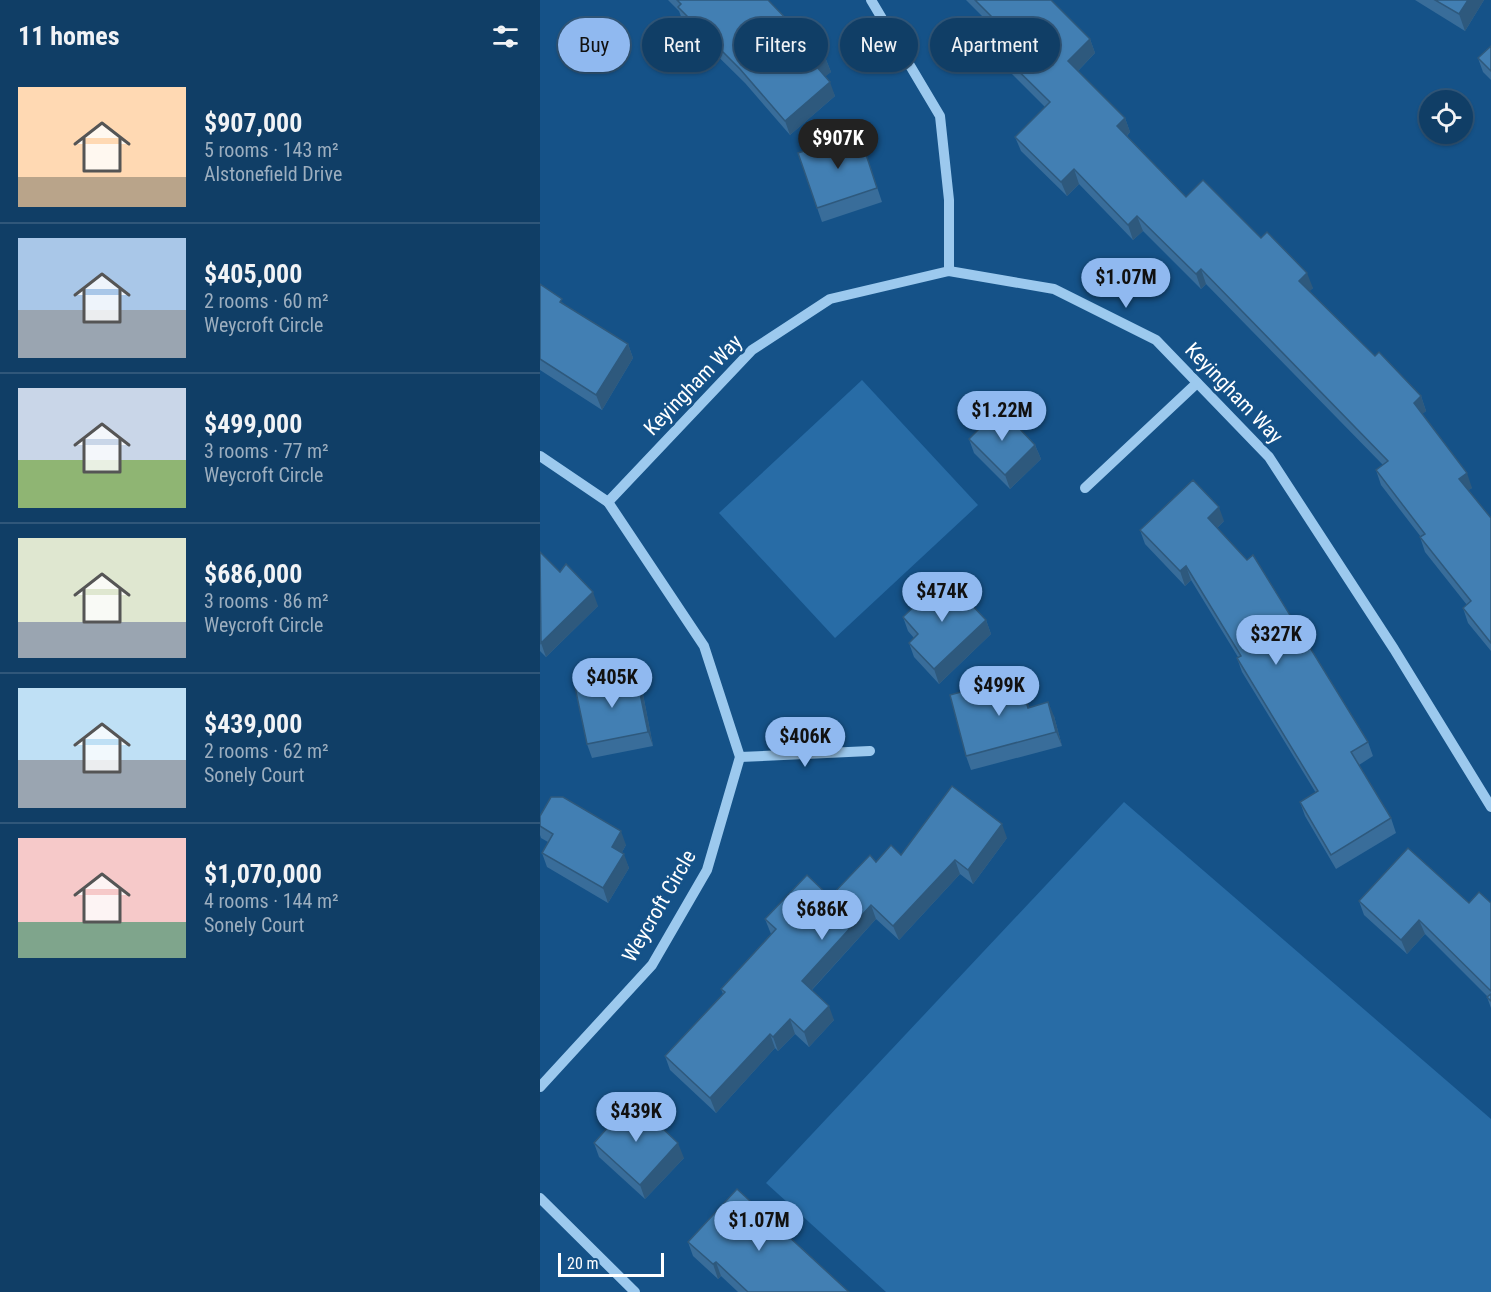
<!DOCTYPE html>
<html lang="en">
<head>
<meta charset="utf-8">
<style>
	:root { --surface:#103e66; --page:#19456c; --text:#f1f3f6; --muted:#9caebf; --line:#30577a; --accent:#90b9f0 }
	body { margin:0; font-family:"Roboto Condensed",sans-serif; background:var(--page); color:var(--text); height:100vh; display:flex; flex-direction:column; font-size:22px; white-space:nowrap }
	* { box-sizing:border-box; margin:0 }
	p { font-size:20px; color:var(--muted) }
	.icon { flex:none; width:33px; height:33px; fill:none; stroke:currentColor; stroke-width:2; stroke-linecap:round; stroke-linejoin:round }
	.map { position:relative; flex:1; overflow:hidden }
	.panel { display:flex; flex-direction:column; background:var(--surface); width:540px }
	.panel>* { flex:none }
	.banner { position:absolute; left:18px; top:18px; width:570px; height:54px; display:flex; gap:12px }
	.tools { position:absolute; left:879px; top:90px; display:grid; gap:12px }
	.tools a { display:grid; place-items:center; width:54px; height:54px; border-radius:50%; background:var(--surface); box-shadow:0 2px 4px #0004,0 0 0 2px var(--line); font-size:30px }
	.scale { position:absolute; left:18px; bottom:15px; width:106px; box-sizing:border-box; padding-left:6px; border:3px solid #fff; border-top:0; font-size:16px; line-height:21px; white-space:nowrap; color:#fff; -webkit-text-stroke:4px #155288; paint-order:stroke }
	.price { position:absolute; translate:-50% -51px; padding:0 14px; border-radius:21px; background:var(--accent); color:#111; font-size:20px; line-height:39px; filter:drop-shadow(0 2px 3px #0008) }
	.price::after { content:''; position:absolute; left:50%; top:36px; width:18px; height:14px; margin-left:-9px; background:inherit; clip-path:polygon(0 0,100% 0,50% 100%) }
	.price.on { background:#222; color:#fff }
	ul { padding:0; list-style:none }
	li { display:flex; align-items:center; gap:18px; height:150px; padding:0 18px }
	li+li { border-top:2px solid var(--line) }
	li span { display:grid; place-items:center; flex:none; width:168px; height:120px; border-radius:0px; color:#555 }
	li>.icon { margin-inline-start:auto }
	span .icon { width:72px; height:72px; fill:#fffc; stroke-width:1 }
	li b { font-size:26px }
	h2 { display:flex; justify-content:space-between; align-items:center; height:72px; padding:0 18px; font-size:26px }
	.pill { padding:0 21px; border-radius:27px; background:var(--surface); box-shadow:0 2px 4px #0004,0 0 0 2px var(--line); font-size:21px; line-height:54px }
	.pill.on { background:var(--accent); color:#111 }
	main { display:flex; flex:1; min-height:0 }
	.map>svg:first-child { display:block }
	.green { fill:#286ca6 }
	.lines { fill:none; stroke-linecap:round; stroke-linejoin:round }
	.minor { stroke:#9cc9ee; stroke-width:10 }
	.wall { fill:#396d9a }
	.shaded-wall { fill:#2e597d }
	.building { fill:#427fb3; stroke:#2e597d; stroke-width:1.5 }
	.labels { text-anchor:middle; stroke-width:6; stroke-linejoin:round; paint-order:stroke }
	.street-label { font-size:21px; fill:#fff; stroke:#155288 }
</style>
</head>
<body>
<main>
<section class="panel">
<h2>11 homes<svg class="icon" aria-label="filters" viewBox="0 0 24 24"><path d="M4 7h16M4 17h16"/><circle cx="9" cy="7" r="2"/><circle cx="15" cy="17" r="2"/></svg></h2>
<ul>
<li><span style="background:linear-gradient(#ffd9b3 75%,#b9a48a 0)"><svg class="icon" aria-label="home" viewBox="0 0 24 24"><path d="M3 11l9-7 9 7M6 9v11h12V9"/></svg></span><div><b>$907,000</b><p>5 rooms · 143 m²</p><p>Alstonefield Drive</p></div></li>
<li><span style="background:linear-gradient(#a9c7e8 60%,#9aa5b1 0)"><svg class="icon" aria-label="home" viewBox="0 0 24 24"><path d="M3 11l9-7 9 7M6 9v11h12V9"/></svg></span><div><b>$405,000</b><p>2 rooms · 60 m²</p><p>Weycroft Circle</p></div></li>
<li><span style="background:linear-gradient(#c9d6e8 60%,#8fb573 0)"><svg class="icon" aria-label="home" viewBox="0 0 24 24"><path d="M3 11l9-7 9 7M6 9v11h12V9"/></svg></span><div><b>$499,000</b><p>3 rooms · 77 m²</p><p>Weycroft Circle</p></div></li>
<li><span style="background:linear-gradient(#dfe7d0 70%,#9aa5b1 0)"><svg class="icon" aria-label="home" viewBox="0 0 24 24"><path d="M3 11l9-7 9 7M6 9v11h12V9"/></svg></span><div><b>$686,000</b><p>3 rooms · 86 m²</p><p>Weycroft Circle</p></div></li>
<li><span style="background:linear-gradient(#bfe0f5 60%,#9aa5b1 0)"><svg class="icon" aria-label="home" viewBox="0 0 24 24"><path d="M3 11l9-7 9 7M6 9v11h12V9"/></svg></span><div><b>$439,000</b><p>2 rooms · 62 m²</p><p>Sonely Court</p></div></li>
<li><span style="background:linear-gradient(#f6c9c9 70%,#7fa58c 0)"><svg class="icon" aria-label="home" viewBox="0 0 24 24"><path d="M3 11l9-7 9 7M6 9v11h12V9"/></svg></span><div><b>$1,070,000</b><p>4 rooms · 144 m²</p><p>Sonely Court</p></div></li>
</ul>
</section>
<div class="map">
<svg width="951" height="1292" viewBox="0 0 951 1292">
	<rect width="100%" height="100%" fill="#155288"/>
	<!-- green -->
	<g class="green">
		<path d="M322,380l116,125 -143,133 -116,-125z"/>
		<path d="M584,802l367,317v173h-605l-120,-109z"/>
	</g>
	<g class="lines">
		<!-- minor -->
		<g class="minor">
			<path d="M331,0l69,116 9,84v71"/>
			<path d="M0,456l68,46 96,144 36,111 -33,113 -55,95 -112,122"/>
			<path d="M545,488l112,-105"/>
			<path d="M68,502l144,-152 78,-51 119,-28 105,18 102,51 113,117 125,192 97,158"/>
			<path d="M200,757l130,-6"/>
			<path d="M0,1198l95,94"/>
		</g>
	</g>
	<!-- wall -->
	<g class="wall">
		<path d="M128,0h100l57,57 6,15 -6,4 10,20 -45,39 -45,-52 -62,-61 -4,-11z"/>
		<path d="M426,0h85l39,39 5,14 -17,18 47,47 5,14 -3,4 59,61 75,41 52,50 -4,3 66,65 46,40 5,15 -4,3 50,74 -4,2 23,28v133l-23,-28 -5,-15 4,-3 -42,-53 -5,-15h1l-40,-52 -5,-15 7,-5 -177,-181 -5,5 -58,-58 -10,9 -54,-56 -12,12 -46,-45 -6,-14 30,-30 -47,-47 -6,-15 10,-9z"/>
		<path d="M875,0h69l-19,31z"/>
		<path d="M951,46v34l-8,-8 -5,-14z"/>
		<path d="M319,133l23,69 -60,20 -24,-69z"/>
		<path d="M0,284l25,21 63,39 5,14 -31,52 -62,-40z"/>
		<path d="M429,439l66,6 6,14 -31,30 -36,-36z"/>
		<path d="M684,521l-7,7 151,214 5,14 -14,9 32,53 5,15 -60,36 -31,-53 -5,-14 16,-9 -74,-121 -5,-14 1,-1 -47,-77 -6,6 -40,-42 -5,-14z"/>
		<path d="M0,552l20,20 38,34 -52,51 -6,-6z"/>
		<path d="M363,617l83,3 5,14 -52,50 -25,-27 -5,-14 5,-5 -6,-7z"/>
		<path d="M102,689l11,57 -61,12 -5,-14z"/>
		<path d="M485,691l4,17 25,8 8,30 -91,24 -5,-14z"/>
		<path d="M0,816l86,29 -4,7 7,16 -21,35 -61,-36 -5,-14 6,-11 -7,-4 -1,-3z"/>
		<path d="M467,838l-34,46 -13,-10 -61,66 -23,-21 -64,71 22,30 -25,27 -14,-13 -17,17 -3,-3 -59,65 -46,-43 -5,-14 58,-62 -2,-5 50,-55 -6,-15 65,-22 46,-35 25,-7z"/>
		<path d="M819,901l132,2v105l-4,-11h1l-63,-63 -18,20 -43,-39z"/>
		<path d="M54,1143l90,15 -39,41 -46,-42z"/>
		<path d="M148,1242l161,50h-111l-17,-16 -3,3 -25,-23z"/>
	</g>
	<!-- shaded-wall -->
	<g class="shaded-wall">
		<path d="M928,0h16l-19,31 -6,-17z"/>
		<path d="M550,39l5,14 -22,23 -5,-15z"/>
		<path d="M285,57l6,15 -10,8 -5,-14z"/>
		<path d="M290,82l5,14 -45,39 -5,-14z"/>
		<path d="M585,118l5,14 -8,9 -5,-15z"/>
		<path d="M534,169l5,15 -12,12 -6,-14z"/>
		<path d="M597,216l6,15 -10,9 -5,-15z"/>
		<path d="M661,269l5,15 -5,5 -5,-15z"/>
		<path d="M767,273l6,15 -8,8 -6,-15z"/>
		<path d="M88,344l5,14 -31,52 -6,-15z"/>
		<path d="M881,396l5,15 -7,6 -5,-14z"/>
		<path d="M495,445l6,14 -31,30 -5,-14z"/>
		<path d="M927,473l5,15 -8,5 -5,-14z"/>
		<path d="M679,507l5,14 -11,11 -5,-14z"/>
		<path d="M646,566l5,14 -6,6 -5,-15z"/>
		<path d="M53,592l5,14 -52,51 -5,-14z"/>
		<path d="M446,620l5,14 -52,50 -5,-15z"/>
		<path d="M96,674l6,15 11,57 -5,-14z"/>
		<path d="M479,676l6,15 8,31 -5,-14z"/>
		<path d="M508,702l6,14 8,30 -6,-14z"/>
		<path d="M462,824l5,14 -34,46 -5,-14z"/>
		<path d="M81,831l5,14 -9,16 -5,-14z"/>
		<path d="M84,854l5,14 -21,35 -5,-15z"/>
		<path d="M415,860l5,14 -61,66 -6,-14z"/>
		<path d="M331,905l5,14 -69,76 -5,-14z"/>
		<path d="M879,920l6,14 -18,20 -6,-14z"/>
		<path d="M289,1006l5,14 -25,27 -5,-15z"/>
		<path d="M250,1019l5,15 -17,17 -5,-14z"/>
		<path d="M230,1034l5,14 -59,65 -6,-15z"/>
		<path d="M138,1143l6,15 -39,41 -5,-14z"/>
		<path d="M176,1262l5,14 -3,3 -5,-15z"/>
	</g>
	<!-- building -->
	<g class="building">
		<path d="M137,0h91l29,30 2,-2 26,29 -9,9 14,16 -45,39 -45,-52 -62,-62 3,-3z"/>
		<path d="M435,0h76l39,39 -22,22 57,57 -8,8 69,71 17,-17 58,58 6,-6 40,41 -8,8 76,75 4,-4 42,44 -7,7 53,70 -8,6 32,39v125l-28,-35 8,-7 -51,-64 5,-3 -49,-64 12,-9 -187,-192 -5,5 -59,-58 -9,9 -54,-56 -13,13 -46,-45 35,-35 -58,-57 14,-14z"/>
		<path d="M895,0h33l-9,14z"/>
		<path d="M951,46v25l-13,-13z"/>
		<path d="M319,133l18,55 -60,20 -19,-55z"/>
		<path d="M0,284l22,15 -2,3 68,42 -32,51 -56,-36z"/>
		<path d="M460,408l35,37 -30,30 -36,-36z"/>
		<path d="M653,480l26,27 -11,11 39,42 6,-5 115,187 -17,10 40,66 -60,37 -31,-53 18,-11 -81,-133 4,-2 -55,-90 -6,5 -40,-41z"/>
		<path d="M0,552l20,20 6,-8 27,28 -52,51z"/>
		<path d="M405,577l41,43 -52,49 -25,-26 9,-9 -15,-17z"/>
		<path d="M96,674l12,58 -61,12 -12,-57z"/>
		<path d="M479,676l9,32 20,-6 8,30 -90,24 -16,-61z"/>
		<path d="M412,786l50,38 -34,46 -13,-10 -62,66 -22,-21 -69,76 27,25 -25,26 -14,-13 -17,18 -3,-3 -60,64 -45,-42 60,-64 -4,-3 55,-60 -11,-10 42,-44 23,22 40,-42 6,7 15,-17 10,10z"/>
		<path d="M11,797h12l58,34 -9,16 12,7 -21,34 -61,-35 11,-19 -13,-8v-10z"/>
		<path d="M868,848l61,55 10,-11 12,11v88l-72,-71 -18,20 -42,-39z"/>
		<path d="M951,994v7l-4,-4z"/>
		<path d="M92,1100l46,43 -38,42 -46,-42z"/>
		<path d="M197,1189l112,103h-101l-32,-30 -3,2 -25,-22z"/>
	</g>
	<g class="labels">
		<!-- street labels -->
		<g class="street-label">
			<text transform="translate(153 385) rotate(-46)" y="7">Keyingham Way</text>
			<text transform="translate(694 393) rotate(46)" y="7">Keyingham Way</text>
			<text transform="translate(119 906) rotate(-60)" y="7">Weycroft Circle</text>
		</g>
	</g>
</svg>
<div class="tools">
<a><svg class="icon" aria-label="locate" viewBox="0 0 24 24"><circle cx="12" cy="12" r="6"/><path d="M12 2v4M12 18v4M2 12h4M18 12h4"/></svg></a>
</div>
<div class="scale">20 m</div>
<b class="price on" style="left:298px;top:170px">$907K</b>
<b class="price" style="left:586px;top:309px">$1.07M</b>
<b class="price" style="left:462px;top:442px">$1.22M</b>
<b class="price" style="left:402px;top:623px">$474K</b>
<b class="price" style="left:736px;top:666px">$327K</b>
<b class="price" style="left:72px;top:709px">$405K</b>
<b class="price" style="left:459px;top:717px">$499K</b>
<b class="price" style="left:265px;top:768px">$406K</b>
<b class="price" style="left:282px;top:941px">$686K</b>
<b class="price" style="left:96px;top:1143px">$439K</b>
<b class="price" style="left:219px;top:1252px">$1.07M</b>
<div class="banner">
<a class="pill on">Buy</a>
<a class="pill">Rent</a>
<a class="pill">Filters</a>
<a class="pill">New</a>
<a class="pill">Apartment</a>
</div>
</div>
</main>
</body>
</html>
